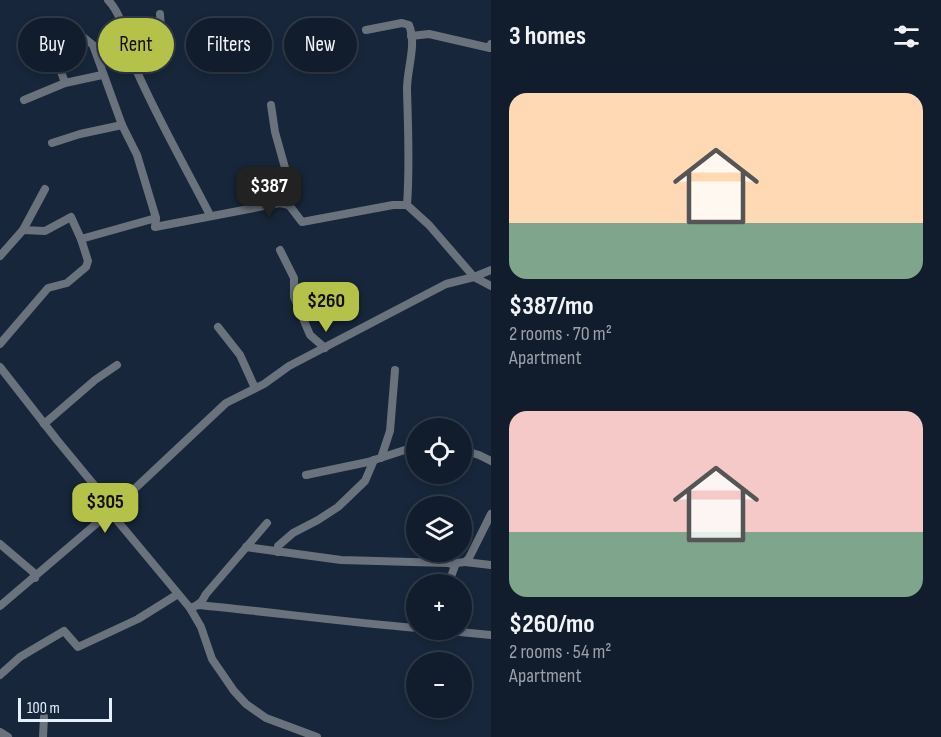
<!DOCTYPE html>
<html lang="en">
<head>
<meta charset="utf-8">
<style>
	:root { --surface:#111c2c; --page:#1a2534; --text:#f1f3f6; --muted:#9ca1a9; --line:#303a48; --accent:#b5c24a }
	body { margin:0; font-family:"Sofia Sans Condensed",sans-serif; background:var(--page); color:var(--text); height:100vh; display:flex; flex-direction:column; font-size:22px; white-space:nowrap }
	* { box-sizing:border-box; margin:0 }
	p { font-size:20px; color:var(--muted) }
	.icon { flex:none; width:33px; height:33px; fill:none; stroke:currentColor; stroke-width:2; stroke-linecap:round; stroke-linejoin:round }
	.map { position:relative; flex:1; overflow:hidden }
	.side { display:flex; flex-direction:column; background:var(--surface); width:450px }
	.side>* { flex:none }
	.banner { position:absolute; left:18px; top:18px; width:382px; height:54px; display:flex; gap:12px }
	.buttons { position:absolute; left:406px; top:418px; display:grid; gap:12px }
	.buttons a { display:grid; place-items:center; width:66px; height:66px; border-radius:50%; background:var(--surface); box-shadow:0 3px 9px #0003,0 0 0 2px var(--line); font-size:30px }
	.scale { position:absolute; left:18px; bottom:15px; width:94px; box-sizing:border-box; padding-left:6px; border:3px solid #e5effd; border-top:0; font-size:16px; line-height:21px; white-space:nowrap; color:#e5effd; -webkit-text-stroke:4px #17263a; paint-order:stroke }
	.price { position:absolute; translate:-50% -51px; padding:0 14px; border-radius:12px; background:var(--accent); color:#111; font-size:20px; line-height:39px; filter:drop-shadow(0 2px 3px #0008) }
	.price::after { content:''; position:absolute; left:50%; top:36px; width:18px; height:14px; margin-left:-9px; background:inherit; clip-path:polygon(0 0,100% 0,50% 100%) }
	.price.on { background:#222; color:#fff }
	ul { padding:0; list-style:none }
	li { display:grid; align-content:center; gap:12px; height:318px; padding:0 18px }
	li span { display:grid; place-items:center; height:186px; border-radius:18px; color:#555 }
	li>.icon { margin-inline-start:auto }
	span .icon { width:108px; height:108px; fill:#fffc; stroke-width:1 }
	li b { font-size:26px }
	h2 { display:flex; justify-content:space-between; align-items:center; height:72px; padding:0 18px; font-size:26px }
	.pill { padding:0 21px; border-radius:27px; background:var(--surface); box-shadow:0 3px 9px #0003,0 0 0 2px var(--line); font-size:21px; line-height:54px }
	.pill.on { background:var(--accent); color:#111 }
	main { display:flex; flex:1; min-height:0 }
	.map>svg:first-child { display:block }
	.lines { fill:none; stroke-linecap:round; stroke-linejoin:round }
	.minor { stroke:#6a727d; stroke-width:8 }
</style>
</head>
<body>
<main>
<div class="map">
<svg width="491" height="737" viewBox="0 0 491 737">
	<rect width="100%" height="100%" fill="#17263a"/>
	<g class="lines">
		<!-- minor -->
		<g class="minor">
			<path d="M108,0c17,18 18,45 27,67 22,51 50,99 75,148"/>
			<path d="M72,28l21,17 29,80 15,30 19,63 -1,9 125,-24 9,2 13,17 91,-17h14"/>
			<path d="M366,30l36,-7 7,2c8,20 -2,43 -2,64 1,39 3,77 0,116l22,20 45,52 17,9"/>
			<path d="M411,36l18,-2 61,14 1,-4"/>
			<path d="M55,54l10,29 37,-8"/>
			<path d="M135,66l22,-2 6,-4 -3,-46"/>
			<path d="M24,100l41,-17"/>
			<path d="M271,105l4,27 14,50v23"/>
			<path d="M52,143l28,-9 42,-9"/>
			<path d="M23,230l22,1 26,-14 10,22 75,-21"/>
			<path d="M280,250l14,28v19l16,38 15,13"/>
			<path d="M0,256l23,-26 22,-41"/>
			<path d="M218,327l22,28 15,33"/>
			<path d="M0,344l48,-56 19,-5 19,-16 2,-6 -7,-22"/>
			<path d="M0,367l57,73 57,69"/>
			<path d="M44,424l51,-44 22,-15"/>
			<path d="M462,450l17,5 12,6"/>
			<path d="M381,458l9,-27 5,-61"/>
			<path d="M306,475l62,-13 49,-16"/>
			<path d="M110,512l80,96 11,19 11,32 22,32 12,13 20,14 51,19"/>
			<path d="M0,544l33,28 2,6"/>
			<path d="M246,547l95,13 107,3 7,2"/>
			<path d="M278,552v-6l15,-13 25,-13 20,-13 27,-26 9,-21"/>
			<path d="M465,562l26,3"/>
			<path d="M448,585l8,-22 9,-1 4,-4 22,-44"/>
			<path d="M197,605l5,-4 4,-7 61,-71"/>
			<path d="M0,606l110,-94 116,-109 38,-19 25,-18 157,-82 28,-7 17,-7"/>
			<path d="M190,608l8,-3c73,7 146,17 219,23"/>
			<path d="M439,630l52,5"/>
			<path d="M0,675l20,-18 44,-26 14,16 60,-28 40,-25"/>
			<path d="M0,732l8,5"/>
			<path d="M43,737l1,-20"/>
		</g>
	</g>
</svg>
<div class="buttons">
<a><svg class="icon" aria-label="locate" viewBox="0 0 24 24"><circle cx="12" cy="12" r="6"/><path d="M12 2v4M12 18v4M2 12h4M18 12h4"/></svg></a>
<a><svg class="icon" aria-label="layers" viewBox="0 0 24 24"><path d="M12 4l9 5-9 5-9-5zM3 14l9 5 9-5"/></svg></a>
<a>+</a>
<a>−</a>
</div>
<div class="scale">100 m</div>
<b class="price on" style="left:269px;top:218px">$387</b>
<b class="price" style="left:326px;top:333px">$260</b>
<b class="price" style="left:105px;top:534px">$305</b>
<div class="banner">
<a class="pill">Buy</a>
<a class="pill on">Rent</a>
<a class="pill">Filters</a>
<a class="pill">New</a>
</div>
</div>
<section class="side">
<h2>3 homes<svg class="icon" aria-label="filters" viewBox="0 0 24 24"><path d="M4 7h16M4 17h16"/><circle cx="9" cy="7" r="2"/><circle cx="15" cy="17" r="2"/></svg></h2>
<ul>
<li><span style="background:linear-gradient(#ffd9b3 70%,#7fa58c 0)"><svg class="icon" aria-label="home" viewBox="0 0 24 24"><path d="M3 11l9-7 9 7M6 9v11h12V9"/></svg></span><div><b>$387/mo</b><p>2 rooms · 70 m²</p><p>Apartment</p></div></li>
<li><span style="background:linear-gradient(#f6c9c9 65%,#7fa58c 0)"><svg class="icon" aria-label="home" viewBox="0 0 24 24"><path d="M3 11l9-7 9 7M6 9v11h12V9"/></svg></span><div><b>$260/mo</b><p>2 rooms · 54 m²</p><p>Apartment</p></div></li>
</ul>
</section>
</main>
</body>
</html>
